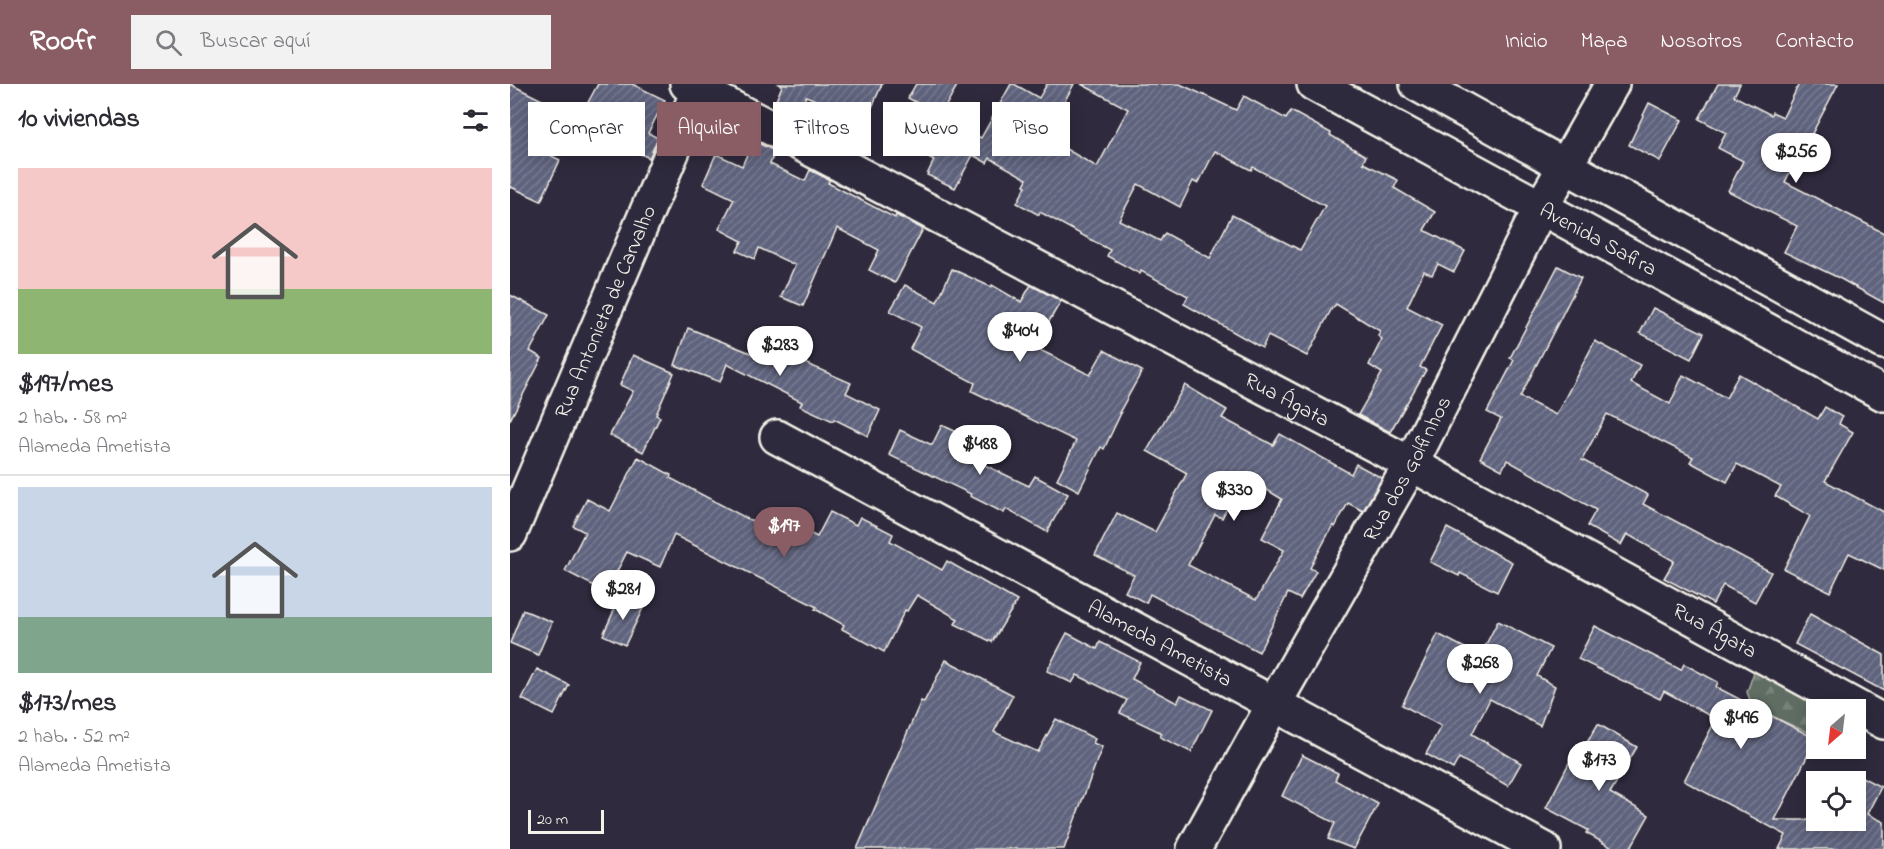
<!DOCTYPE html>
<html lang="es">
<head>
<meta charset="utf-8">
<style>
	:root { --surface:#fff; --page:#f2f2f3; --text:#2b2b33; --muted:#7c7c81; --line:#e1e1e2; --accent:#8a5d65 }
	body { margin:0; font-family:"Indie Flower",sans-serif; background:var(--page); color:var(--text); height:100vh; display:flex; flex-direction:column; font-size:22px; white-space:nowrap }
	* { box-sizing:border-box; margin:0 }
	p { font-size:20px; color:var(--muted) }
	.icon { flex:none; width:33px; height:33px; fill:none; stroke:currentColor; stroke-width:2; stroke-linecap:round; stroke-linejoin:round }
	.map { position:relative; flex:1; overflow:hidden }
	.side { display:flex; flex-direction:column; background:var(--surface); width:510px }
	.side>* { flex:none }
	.guide { position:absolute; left:18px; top:18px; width:570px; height:54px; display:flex; gap:12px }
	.needle { width:39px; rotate:208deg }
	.fabs { position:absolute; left:1296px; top:615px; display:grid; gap:12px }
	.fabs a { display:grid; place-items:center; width:60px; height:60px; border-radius:0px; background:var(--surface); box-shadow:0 3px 15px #0003; font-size:30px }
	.scale { position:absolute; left:18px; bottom:15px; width:76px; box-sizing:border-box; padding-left:6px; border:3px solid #f4f1e8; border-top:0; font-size:16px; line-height:21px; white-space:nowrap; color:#f4f1e8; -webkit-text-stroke:4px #2f2a3d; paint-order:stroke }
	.price { position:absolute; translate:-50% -51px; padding:0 14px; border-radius:21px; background:#fff; color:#222; font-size:20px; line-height:39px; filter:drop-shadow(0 2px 3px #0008) }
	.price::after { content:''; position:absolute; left:50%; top:36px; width:18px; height:14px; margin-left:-9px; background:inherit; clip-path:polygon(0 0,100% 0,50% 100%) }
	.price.active { background:var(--accent); color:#fff }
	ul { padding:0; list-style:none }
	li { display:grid; align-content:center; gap:12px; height:318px; padding:0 18px }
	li+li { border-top:2px solid var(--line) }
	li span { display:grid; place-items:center; height:186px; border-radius:0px; color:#555 }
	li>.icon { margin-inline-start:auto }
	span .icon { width:108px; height:108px; fill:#fffc; stroke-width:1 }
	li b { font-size:26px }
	h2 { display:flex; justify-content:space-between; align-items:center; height:72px; padding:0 18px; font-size:26px }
	.chip { padding:0 21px; border-radius:0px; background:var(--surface); box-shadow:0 3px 15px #0003; font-size:21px; line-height:54px }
	.chip.active { background:var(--accent); color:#fff }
	header { display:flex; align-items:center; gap:36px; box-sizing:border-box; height:84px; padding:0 30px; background:var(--accent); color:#fff }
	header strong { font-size:28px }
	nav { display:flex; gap:33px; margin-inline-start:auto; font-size:21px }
	.search { width:420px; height:54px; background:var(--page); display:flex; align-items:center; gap:15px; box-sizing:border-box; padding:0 21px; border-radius:0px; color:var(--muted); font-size:22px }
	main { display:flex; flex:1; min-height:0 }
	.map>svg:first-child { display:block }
	.forest { fill:url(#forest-firs); stroke:#aaafa6; stroke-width:1.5 }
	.building { fill:url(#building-hatch); stroke:#f4f1e8; stroke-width:1.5; fill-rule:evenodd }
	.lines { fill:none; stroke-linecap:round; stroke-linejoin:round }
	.minor-casing { stroke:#f4f1e8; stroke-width:38 }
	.minor { stroke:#2f2a3d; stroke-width:33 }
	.labels { text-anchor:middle; stroke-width:4.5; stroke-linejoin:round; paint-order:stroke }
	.street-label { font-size:21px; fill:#f4f1e8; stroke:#2f2a3d }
</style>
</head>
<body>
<header>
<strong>Roofr</strong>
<div class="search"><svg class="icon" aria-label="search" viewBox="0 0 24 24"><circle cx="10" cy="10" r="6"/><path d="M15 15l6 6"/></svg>Buscar aquí</div>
<nav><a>Inicio</a><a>Mapa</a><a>Nosotros</a><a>Contacto</a></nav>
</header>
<main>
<section class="side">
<h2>10 viviendas<svg class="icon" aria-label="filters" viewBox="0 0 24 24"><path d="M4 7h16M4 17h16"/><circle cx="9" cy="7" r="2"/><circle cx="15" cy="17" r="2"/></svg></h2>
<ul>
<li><span style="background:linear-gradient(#f6c9c9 65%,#8fb573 0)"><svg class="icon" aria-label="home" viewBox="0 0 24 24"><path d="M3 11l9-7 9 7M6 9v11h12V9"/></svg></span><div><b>$197/mes</b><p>2 hab. · 58 m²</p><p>Alameda Ametista</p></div></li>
<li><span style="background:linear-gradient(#c9d6e8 70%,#7fa58c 0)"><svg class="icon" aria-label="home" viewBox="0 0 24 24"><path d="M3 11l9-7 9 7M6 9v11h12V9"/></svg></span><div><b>$173/mes</b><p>2 hab. · 52 m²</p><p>Alameda Ametista</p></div></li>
</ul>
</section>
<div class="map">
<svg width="1374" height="765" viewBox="0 0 1374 765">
	<defs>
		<pattern id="forest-firs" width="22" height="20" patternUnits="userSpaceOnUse" patternTransform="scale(1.5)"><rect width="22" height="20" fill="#5f6d63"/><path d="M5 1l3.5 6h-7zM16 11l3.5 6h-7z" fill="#778279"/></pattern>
		<pattern id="building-hatch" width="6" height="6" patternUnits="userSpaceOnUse" patternTransform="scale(1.5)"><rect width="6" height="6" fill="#60647e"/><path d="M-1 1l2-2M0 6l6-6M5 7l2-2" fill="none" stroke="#777b90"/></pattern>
	</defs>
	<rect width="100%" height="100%" fill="#2f2a3d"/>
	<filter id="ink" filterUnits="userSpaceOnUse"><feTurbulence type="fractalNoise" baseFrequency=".0167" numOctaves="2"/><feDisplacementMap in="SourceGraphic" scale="12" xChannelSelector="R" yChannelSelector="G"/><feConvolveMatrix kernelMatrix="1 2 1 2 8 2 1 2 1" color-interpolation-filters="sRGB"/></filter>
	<g filter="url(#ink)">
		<!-- forest -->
		<path class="forest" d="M1268,586l40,21 7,18 -9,1v24l-2,1 -61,-27 -6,-16 7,-20z"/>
		<!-- building -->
		<g class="building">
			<path d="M0,0l44,22 -22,40 28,14 -19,41 -30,-14 -1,1z"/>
			<path d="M88,0h34l33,16 -17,33 10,5 -9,20 -44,-22 1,-3 -27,-14z"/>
			<path d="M269,0h103l-16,37 -60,-25 -8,18 -23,-11 7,-17z"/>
			<path d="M406,0h42l-18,32 -32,-18z"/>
			<path d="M501,0h3l25,14 8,-14h27l-29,53 52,30 31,-58 -47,-25h99l56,26 8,-14 42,23 5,-8 40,22 -1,2 36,21 -3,7 35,17 -4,8 41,24 -11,18 41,21 -11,21 -16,-8 -6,11 -8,-4 -17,36 35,18 -22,42 6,3 -36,62 -32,-17 24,-42 -13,-8 13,-26 -4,-3 2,-5 -44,-27 -3,4h-1l-25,48 -39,-20 -6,12 -78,-44 4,-8 -47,-25 -1,3 -33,-18 3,-6 -70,-38 -1,3 -22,-12 9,-17 -2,-1 3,-6 -37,-21 -3,5 -14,-8 -18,33 -28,-13 7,-15 -9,-5 18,-38 38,21zM705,67l36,19 2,-3 72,39 -25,44 -68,-35 -22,43 -45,-25 -5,8 -41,-21 19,-36 42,23 13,-26 5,3z"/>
			<path d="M1208,0h22l-6,12 37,19 1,-3 11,5 16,-33h39l-33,63 -2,-1 -18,36 99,51v70l-45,-25 -55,-26 13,-26 -69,-35 15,-30 -25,-13 8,-15 -27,-14z"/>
			<path d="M1139,19l33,17 -22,41 -31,-16z"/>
			<path d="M243,57l22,10 -5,13 35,17 5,-11 20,10 -2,3 67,35 1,-3 27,14 -28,54 -26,-13 10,-20 -42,-22 -34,78 -22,-9 14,-32 -36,-17 -4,11 -18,-8 5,-10 -23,-12 15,-30 -31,-15 13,-30 26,12z"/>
			<path d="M1048,182l23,12 -61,119 36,18 39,-74 45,24 -9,18 39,21 13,-29 43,23 13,-24 79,45 7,-12 17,10 -3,7 14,8 -28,49 59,31v58l-35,-17 -19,39 -46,-23 26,-53 -35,-20 6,-9 -44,-23 -10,18 -37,-20 3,-5 -86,-43 -25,46 66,35 -5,9 128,68 -16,30 -32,-17 -10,19 -49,-26 10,-17 -47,-27 -6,11 -34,-19 9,-16 -89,-50 -5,10 -22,-12 21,-39 -14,-7 27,-52 -4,-2z"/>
			<path d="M442,185l39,18 1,-2 29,17 10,-17 30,16 -27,46 56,28 14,-25 38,21 -23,42h2l-17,36 -3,-2 -22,44 -22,-12 19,-38 -104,-50 3,-8 -65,-34 11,-22 -31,-16 15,-26 32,17z"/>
			<path d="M0,211l39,20 -19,36 12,7 -32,62z"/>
			<path d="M1143,224l51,25 -13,26 -51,-26z"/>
			<path d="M178,244l73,29 9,-18 37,19 -2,5 46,20 -5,10 34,17 -12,26 -34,-17 -1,2 -33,-15 2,-4 -75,-38 -7,18 -45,-17z"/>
			<path d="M123,271l41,18 -18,42 4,2 -17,35 -33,-17 23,-44 -13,-6z"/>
			<path d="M675,301l42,25 -5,8 51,27 7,-11 71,40 5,-10 26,14 -19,33 -15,-8 -13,24 -2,-2 -23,43 6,3 -16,28 -12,-6 -29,59 -109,-58 -4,9 -21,-11 9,-17 -39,-20 22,-42 38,19 32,-59 -40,-22zM734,392l38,23 -20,39 22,12 -28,50 -68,-35 27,-50 7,3z"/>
			<path d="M432,341l38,18 -8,16 57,27 6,-10 33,18 -21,38 -41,-23 -2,4 -34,-17 1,-2 -82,-39 11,-25 32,15z"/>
			<path d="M128,373l33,18 -1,3 101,53 7,-14 39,20 13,-25 26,13 4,-8 33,17 -3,7 52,29 5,-9 70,40 -25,41 -37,-18 3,-5 -41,-24 -10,16 -2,-1 -21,42 -42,-23 2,-4 -29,-16 2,-2 -143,-72 -14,32 -33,-15 -21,40 -41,-21 20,-39 -12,-6 14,-27 23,12z"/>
			<path d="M937,444l65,34 -15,30 -37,-19 -1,3 -29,-14z"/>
			<path d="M110,513l23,11 -18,37 -22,-10z"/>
			<path d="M13,526l29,12 -14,33 -28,-12z"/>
			<path d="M1300,530l74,41v36l-89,-47z"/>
			<path d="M988,537l53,27 -14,28 18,10 -15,40 -50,-27 -18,35 49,29 -13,23 -49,-28 -6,11 -27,-15 15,-28 -39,-21 36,-71 42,22z"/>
			<path d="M1085,542l86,44 3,-6 34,18 -2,5 100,52 -41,81h81v-46l25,13 -14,27 17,8v27h-105l7,-14 -102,-54 32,-62 -52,-28 -4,8 -82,-40z"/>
			<path d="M557,549l30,16 3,-7 40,20 -8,17 45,24 4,-8 31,15 -21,42 -31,-15 2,-4 -42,-20 7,-13 -50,-25 -5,8 -25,-12z"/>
			<path d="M436,576l67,35 -19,37 44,20 18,-33 39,20 -2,4 9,4 -38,102h-207l64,-148 3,1z"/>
			<path d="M27,585l32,16 -15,30 -32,-16z"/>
			<path d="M1088,640l39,23 -27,46 39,22 -19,34h-16l-28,-16 2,-3 -42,-22 25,-49 5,2z"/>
			<path d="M792,671l36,18 -3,7 43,24 -24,45 -26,-10 7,-16 -53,-27z"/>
		</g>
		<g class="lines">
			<!-- minor casing -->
			<g class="minor-casing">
				<g id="minor">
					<path id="s1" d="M177,0l724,380 473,258"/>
					<path id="s2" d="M804,0l570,310"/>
					<path d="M907,0l467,258"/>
					<path id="s3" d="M267,353l767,412"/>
					<path id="s4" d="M0,450l189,-445"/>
					<path id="s5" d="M684,765l80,-145 137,-240 130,-257 25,-42 46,-81"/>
				</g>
			</g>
			<!-- minor -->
			<use href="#minor" class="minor"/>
		</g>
	</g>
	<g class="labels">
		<!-- street labels -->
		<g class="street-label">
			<text dy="7" stroke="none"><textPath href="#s2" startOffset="324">Avenida Safira</textPath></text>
			<text dy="7" stroke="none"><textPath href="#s4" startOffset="242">Rua Antonieta de Carvalho</textPath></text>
			<text dy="7" stroke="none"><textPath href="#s1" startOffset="678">Rua Ágata</textPath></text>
			<text dy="7" stroke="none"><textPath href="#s5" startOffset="436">Rua dos Golfinhos</textPath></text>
			<text dy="7" stroke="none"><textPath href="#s1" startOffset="1164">Rua Ágata</textPath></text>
			<text dy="7" stroke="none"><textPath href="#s3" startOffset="435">Alameda Ametista</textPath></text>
		</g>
	</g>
</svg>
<div class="fabs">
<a><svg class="needle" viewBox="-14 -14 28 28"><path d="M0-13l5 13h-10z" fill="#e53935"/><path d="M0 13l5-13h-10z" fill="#7c7c81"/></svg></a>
<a><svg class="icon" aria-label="locate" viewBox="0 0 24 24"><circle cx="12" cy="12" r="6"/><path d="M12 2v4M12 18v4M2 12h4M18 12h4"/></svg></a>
</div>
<div class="scale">20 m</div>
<b class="price" style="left:1286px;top:100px">$256</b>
<b class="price" style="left:510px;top:279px">$404</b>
<b class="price" style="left:270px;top:293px">$283</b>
<b class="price" style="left:470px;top:392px">$488</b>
<b class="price" style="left:724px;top:438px">$330</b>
<b class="price active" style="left:274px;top:474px">$197</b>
<b class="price" style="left:113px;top:537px">$281</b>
<b class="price" style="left:970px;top:611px">$268</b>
<b class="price" style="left:1231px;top:666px">$496</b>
<b class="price" style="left:1089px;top:708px">$173</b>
<div class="guide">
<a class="chip">Comprar</a>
<a class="chip active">Alquilar</a>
<a class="chip">Filtros</a>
<a class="chip">Nuevo</a>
<a class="chip">Piso</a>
</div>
</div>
</main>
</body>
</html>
